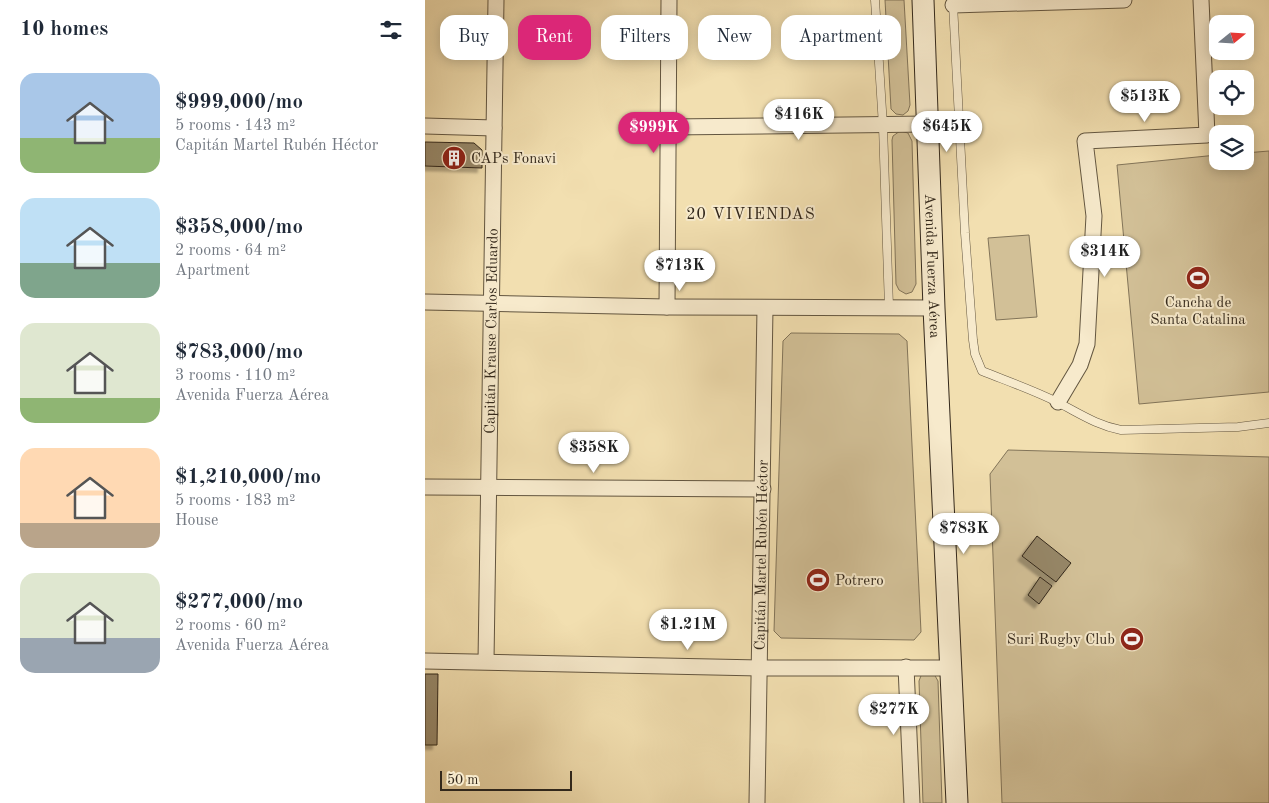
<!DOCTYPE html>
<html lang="en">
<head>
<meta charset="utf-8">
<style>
	:root { --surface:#fff; --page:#f6f6f7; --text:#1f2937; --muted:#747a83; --accent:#db2777 }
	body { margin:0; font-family:"Old Standard TT",serif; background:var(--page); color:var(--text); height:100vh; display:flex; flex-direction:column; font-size:19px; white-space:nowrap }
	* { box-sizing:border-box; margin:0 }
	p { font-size:16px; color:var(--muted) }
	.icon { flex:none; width:28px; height:28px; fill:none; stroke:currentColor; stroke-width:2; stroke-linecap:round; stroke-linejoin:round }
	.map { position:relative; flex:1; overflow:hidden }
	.drawer { display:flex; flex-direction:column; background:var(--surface); width:425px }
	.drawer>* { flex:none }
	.hud { position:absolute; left:15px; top:15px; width:475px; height:45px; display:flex; gap:10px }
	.needle { width:32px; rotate:72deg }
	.controls { position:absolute; left:784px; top:15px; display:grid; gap:10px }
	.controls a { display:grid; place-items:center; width:45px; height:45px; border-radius:10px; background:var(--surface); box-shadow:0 2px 12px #0003; font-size:25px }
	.scale { position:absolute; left:15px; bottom:12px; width:132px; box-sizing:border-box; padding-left:5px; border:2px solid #33281b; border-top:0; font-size:14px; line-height:18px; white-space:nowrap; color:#33281b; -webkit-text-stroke:4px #f7eacc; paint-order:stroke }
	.price { position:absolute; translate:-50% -42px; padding:0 11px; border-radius:18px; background:#fff; color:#222; font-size:16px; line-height:32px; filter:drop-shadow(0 1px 2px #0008) }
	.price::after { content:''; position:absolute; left:50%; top:30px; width:15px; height:11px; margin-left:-8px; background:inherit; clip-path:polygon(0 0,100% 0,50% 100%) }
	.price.on { background:var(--accent); color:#fff }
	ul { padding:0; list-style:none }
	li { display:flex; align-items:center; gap:15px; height:125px; padding:0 20px }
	li span { display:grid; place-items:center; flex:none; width:140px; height:100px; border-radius:15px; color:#555 }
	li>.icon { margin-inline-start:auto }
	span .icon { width:60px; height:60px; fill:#fffc; stroke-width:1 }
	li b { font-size:21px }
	h2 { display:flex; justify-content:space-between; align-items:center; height:60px; padding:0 20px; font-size:21px }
	.pill { padding:0 18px; border-radius:15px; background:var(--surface); box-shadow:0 2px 12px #0003; font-size:18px; line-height:45px }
	.pill.on { background:var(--accent); color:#fff }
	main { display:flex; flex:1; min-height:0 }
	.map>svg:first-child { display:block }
	.green { fill:#d2c097; stroke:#827459 }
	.building { fill:#968768; stroke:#33281b; filter:url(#shadow) }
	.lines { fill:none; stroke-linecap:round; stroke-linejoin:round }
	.service-casing { stroke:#635640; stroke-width:9 }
	.minor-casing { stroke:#635640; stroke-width:17 }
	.secondary-casing { stroke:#33281b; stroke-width:23 }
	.service { stroke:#f7eacc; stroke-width:8 }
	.minor { stroke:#f7eacc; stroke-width:15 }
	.secondary { stroke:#f7eacc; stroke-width:21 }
	.labels { text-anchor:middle; stroke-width:4; stroke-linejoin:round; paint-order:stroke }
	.poi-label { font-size:15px; fill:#33281b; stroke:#f7eacc; text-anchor:start }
	.street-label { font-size:15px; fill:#33281b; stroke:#f7eacc }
	.neighbourhood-label { font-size:16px; letter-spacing:1px; fill:#33281b; stroke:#f7eacc }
</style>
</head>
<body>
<main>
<section class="drawer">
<h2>10 homes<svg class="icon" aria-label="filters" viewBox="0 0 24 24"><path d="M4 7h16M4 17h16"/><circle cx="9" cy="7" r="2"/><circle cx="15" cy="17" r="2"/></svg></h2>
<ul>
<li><span style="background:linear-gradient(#a9c7e8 65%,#8fb573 0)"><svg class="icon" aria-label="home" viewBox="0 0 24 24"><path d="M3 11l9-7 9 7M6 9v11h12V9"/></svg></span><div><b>$999,000/mo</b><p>5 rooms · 143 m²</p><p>Capitán Martel Rubén Héctor</p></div></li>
<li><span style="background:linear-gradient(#bfe0f5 65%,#7fa58c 0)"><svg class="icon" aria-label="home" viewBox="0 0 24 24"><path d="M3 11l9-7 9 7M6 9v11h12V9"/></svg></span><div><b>$358,000/mo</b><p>2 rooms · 64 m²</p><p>Apartment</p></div></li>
<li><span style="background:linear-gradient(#dfe7d0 75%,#8fb573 0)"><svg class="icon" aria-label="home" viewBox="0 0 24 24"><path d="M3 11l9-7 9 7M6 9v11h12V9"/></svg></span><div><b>$783,000/mo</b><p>3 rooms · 110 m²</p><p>Avenida Fuerza Aérea</p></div></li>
<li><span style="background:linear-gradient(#ffd9b3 75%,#b9a48a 0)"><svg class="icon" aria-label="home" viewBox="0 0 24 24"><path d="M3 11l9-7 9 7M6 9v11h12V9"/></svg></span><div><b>$1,210,000/mo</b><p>5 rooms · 183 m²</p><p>House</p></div></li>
<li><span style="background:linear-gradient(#dfe7d0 65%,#9aa5b1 0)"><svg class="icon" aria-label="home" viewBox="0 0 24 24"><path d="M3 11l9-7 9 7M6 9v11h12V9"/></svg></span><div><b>$277,000/mo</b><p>2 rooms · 60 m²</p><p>Avenida Fuerza Aérea</p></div></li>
</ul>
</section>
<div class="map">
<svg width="844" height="803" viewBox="0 0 844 803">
	<defs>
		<filter id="shadow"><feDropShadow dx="-4.5" dy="4.5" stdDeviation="1" flood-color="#0004"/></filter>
	</defs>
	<rect width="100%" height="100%" fill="#f2dfb0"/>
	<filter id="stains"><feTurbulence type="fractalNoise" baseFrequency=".004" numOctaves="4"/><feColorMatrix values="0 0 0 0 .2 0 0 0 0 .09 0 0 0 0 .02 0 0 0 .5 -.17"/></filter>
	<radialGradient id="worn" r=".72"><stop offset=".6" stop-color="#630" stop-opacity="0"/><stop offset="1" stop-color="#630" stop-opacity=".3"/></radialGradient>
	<!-- green -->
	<g class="green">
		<path d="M460,0h19l6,105 -2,6 -5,4 -7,-1 -5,-5z"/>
		<path d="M475,131l8,2 4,8 4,143 -4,8 -6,2 -7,-4 -3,-6 -4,-144 1,-4z"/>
		<path d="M844,151v241l-130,12 -22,-239 100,-10v6h28v-8z"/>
		<path d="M604,235l8,82 -41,3 -8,-82z"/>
		<path d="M366,333l108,1 8,7 14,291 -7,8 -133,-2 -7,-7 9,-290z"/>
		<path d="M583,450l261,7v346h-267l-12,-329z"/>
		<path d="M497,673l12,1 4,7 4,122h-19l-4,-122z"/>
	</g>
	<!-- building -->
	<g class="building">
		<path d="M0,142l49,1 8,7v18l-57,-2z"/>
		<path d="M612,536l34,27 -15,19 -34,-26z"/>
		<path d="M615,577l12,9 -13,18 -11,-9z"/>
		<path d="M0,674h13l-1,71h-12z"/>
	</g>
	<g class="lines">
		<!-- service casing -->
		<g class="service-casing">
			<g id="service">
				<path d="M450,0l8,126 6,181"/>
				<path d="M528,4l12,229 8,107 2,14 7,17c25,10 51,19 75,31 22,11 39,23 64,28l117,-3 31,-4"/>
			</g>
		</g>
		<!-- minor casing -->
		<g class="minor-casing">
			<g id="minor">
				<path d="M528,5l171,-5"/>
				<path d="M0,126l69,2"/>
				<path d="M244,127l259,-3"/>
				<path d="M0,302l242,5 267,1"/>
				<path d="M242,307l2,-307"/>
				<path d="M633,402l22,-37 7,-21 7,-128 -9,-75 122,-6 -6,-135"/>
				<path d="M0,487l338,2"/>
				<path d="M0,661l335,7h191"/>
				<path id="s1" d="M61,661l10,-661"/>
				<path d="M481,667l6,136"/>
				<path id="s2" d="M332,803l8,-495"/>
			</g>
		</g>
		<!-- secondary casing -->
		<g class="secondary-casing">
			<g id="secondary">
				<path id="s3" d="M498,0l11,308 23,495"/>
			</g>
		</g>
		<!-- service -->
		<use href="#service" class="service"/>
		<!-- minor -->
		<use href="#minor" class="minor"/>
		<!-- secondary -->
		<use href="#secondary" class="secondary"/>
	</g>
	<!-- icons -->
	<defs>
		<g id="building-disc" transform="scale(1.25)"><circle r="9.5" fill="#8f2418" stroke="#f7eacc"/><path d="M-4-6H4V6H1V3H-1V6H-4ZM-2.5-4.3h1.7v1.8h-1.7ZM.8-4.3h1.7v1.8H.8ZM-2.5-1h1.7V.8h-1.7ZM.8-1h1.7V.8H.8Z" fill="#fff"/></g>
		<g id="stadium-disc" transform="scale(1.25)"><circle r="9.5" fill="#8f2418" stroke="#f7eacc"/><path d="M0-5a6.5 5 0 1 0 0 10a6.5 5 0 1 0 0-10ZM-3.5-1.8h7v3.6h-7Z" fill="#fff"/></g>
	</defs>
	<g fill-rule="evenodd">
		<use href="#building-disc" x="29" y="158"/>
		<use href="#stadium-disc" x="773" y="278"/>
		<use href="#stadium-disc" x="393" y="580"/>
		<use href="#stadium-disc" x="707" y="639"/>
	</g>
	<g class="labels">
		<!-- poi labels -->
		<g class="poi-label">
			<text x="46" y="163">CAPs Fonavi</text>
			<text x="773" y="307" text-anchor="middle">Cancha de<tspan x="773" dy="17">Santa Catalina</tspan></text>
			<text x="410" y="585">Potrero</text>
			<text x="690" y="644" text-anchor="end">Suri Rugby Club</text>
		</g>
		<!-- street labels -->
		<g class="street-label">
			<text dy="5" stroke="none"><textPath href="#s3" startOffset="266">Avenida Fuerza Aérea</textPath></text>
			<text dy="5" stroke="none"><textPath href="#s1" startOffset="330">Capitán Krause Carlos Eduardo</textPath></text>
			<text dy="5" stroke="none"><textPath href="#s2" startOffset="248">Capitán Martel Rubén Héctor</textPath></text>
		</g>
		<!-- neighbourhood labels -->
		<g class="neighbourhood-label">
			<text x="326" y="219">20 VIVIENDAS</text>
		</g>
	</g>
	<rect width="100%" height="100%" filter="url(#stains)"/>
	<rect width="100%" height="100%" fill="url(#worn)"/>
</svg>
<div class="controls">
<a><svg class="needle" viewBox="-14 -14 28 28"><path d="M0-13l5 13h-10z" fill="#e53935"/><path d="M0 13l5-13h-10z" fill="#747a83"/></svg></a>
<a><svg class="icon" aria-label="locate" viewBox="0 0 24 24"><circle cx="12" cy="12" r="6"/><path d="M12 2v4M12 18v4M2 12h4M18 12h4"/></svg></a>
<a><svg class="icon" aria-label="layers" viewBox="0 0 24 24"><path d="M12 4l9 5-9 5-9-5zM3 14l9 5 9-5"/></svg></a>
</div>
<div class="scale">50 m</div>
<b class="price" style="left:720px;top:123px">$513K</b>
<b class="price" style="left:374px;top:141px">$416K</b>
<b class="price" style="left:522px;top:153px">$645K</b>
<b class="price on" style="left:229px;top:154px">$999K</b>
<b class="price" style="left:680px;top:278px">$314K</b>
<b class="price" style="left:255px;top:292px">$713K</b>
<b class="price" style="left:169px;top:474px">$358K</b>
<b class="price" style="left:539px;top:555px">$783K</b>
<b class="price" style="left:263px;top:651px">$1.21M</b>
<b class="price" style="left:469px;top:736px">$277K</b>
<div class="hud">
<a class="pill">Buy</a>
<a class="pill on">Rent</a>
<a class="pill">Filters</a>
<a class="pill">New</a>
<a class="pill">Apartment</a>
</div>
</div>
</main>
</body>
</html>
